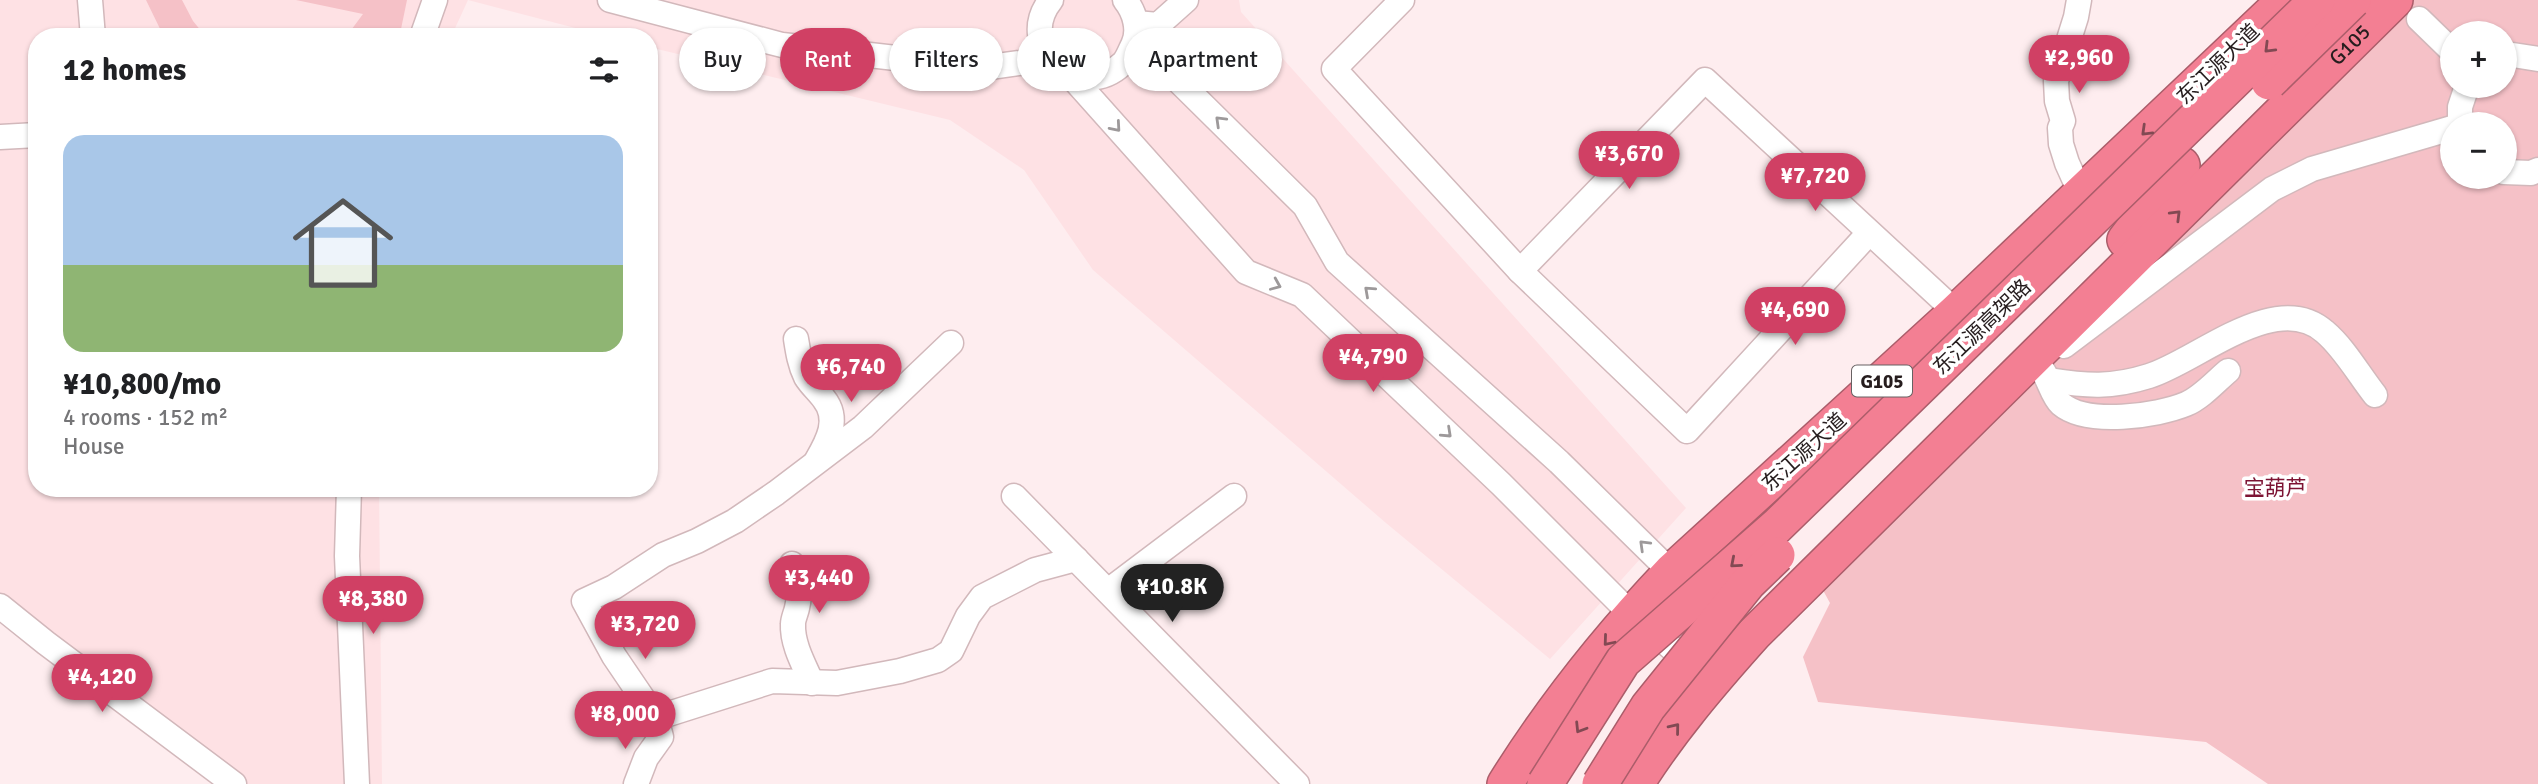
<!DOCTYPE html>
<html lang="en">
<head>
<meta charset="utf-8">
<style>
	:root { --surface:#fff; --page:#f2f2f2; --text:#202124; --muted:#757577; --accent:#d04064 }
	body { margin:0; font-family:Signika,"Noto Sans SC",sans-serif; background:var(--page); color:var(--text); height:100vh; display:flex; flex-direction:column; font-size:26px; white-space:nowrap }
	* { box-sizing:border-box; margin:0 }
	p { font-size:23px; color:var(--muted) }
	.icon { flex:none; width:38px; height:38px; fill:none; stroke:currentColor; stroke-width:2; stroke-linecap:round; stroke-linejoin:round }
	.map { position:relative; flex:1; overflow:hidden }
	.details { position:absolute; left:28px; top:28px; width:630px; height:469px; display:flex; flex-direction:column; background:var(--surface); border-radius:28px; box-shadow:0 2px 5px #0004 }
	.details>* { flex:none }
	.top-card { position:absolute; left:679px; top:28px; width:665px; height:63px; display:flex; gap:14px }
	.buttons { position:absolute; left:2440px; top:21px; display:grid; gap:14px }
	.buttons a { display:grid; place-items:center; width:77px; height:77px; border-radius:50%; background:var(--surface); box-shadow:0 2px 5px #0004; font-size:35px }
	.price { position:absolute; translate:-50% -60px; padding:0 16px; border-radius:24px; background:var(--accent); color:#fff; font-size:23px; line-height:46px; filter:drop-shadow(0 2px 4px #0008) }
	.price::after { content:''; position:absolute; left:50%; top:42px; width:21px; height:16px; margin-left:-10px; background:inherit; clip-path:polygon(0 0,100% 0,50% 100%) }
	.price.active { background:#222; color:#fff }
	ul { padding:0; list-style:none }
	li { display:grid; align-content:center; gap:14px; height:371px; padding:0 35px }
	li span { display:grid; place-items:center; height:217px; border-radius:21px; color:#555 }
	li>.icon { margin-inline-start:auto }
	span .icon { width:126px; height:126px; fill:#fffc; stroke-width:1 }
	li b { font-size:30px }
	h2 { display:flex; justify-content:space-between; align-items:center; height:84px; padding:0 35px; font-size:30px }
	.tag { padding:0 24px; border-radius:32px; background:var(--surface); box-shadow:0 2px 5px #0004; font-size:24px; line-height:63px }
	.tag.active { background:var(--accent); color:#fff }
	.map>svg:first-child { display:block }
	.built { fill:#fee1e4 }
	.green { fill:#f5c1c7; fill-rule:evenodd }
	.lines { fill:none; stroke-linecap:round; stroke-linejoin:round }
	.minor-casing { stroke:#d2b8bb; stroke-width:27 }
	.highway-casing { stroke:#ab5d6a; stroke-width:38 }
	.minor { stroke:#fff; stroke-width:24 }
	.highway { stroke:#f37f93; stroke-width:35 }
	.highway-bridge-casing { stroke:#ab5d6a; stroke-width:38; stroke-linecap:butt }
	.highway-bridge { stroke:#f37f93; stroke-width:35 }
	.oneway { stroke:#824953 }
	.oneway2 { stroke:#9d999a }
	.labels { text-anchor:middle; stroke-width:7; stroke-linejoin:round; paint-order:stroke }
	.shield { fill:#fff; stroke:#676162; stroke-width:2 }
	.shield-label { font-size:19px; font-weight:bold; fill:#261d1e }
	.street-label { font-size:21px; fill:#261d1e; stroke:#fff }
	.park-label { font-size:21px; fill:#7c1333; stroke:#fff }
</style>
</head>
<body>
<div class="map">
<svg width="2538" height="784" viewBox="0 0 2538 784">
	<rect width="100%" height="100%" fill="#feedef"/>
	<!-- built -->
	<path class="built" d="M0,0h1239l2,12 445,496 -136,151 -164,-136 -293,-253 -69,-100 -74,-50 -301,-73v-10h-39l-142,-37 -17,37h-414v451h342l3,296h-139l-243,-190z"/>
	<!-- green -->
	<g class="green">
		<path d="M146,0h36l11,21 13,16h-42z"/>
		<path d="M296,0h111l-6,29 -6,8h-49l17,-23z"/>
		<path d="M2402,0h136v784h-270l-62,-42 -388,-40 -15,-45 27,-54 -21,-38zM2452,33h52v53h-52zM2452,124h52v53h-52z"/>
	</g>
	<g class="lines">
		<!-- minor casing -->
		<g class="minor-casing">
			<g id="minor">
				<path d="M90,0l3,37"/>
				<path d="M610,0l172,45 201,23 66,-9"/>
				<path d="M1051,0c-38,47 29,104 71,64 5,-4 8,-13 11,-19 7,-14 2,-33 -8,-45"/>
				<path d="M1402,0l-68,69 186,202 167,160 182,-198"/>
				<path d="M2079,0l-3,17 -20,64 1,20 6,20 -3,7 1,16 6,19 14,31"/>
				<path d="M2419,19l33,32"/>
				<path d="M1136,23l22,2 28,-25"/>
				<path d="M422,37l13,-37"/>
				<path d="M1136,39l169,167 32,56 222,200 112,110 12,9"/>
				<path d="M2504,58l9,-3 25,4"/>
				<path d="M1071,76l175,196 56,23 199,189 130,130 66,55"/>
				<path d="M2460,124v-17l7,-21"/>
				<path d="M0,137l37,-2"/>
				<path d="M2504,172l27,1 7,-3"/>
				<path d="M1520,271l185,-191 251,232"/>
				<path d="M796,339c2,13 4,26 10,38 5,8 12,14 18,22 16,20 4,42 -7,61"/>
				<path d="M951,343l-88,84 -87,66 -41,28 -38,20 -34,14 -49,32 -30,14 30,55 42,62 116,-37 65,2 63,-12 38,-11 13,-9 17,-35 14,-19 53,-27 41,-11"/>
				<path d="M2064,346l208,-157 40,-20 140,-41"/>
				<path d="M2043,371c6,9 10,26 18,33 26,22 96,12 125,0 15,-6 30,-23 42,-33"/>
				<path d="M2049,380c38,6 62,8 100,-4 47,-14 127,-88 176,-44 20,17 34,43 50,63"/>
				<path d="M349,488l-2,68 10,228"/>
				<path d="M1014,496l283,288"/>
				<path d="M792,564c7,15 9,27 5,44 -1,5 -4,11 -4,16 -1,20 11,41 19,59"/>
				<path d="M1108,591l126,-95"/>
				<path d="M0,606l46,37 188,141"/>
				<path d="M636,784l10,-26 15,-21 -5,-19"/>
			</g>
		</g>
		<!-- highway casing -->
		<g class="highway-casing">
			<g id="highway">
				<path d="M2125,240l57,-75"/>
				<path d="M1505,784c48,-77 104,-147 166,-212l285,-260 329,-312"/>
				<path id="s1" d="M1636,784c34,-54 75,-102 118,-150l641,-634"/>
			</g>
		</g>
		<!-- minor -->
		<use href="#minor" class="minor"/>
		<!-- highway -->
		<use href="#highway" class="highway"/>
		<!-- highway-bridge casing -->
		<g class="highway-bridge-casing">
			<g id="highway-bridge">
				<path d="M2269,82l84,-82"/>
				<path d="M1545,784l78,-123 154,-135 540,-526"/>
				<path d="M1600,784l48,-77 100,-124 29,-28"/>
			</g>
		</g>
		<!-- highway-bridge -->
		<use href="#highway-bridge" class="highway-bridge"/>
	</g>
	<!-- one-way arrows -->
	<defs><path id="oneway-chevron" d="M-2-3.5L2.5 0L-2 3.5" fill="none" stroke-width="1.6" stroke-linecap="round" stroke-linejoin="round" transform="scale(1.75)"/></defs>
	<g class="oneway">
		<use href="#oneway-chevron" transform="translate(2269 48) rotate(135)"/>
		<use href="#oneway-chevron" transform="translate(2146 131) rotate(136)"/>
		<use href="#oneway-chevron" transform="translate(2176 215) rotate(-45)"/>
		<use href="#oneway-chevron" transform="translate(1735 563) rotate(139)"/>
		<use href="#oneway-chevron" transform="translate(1608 641) rotate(130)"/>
		<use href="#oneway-chevron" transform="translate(1580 728) rotate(122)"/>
		<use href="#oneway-chevron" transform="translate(1675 728) rotate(-51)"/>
	</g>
	<g class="oneway2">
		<use href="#oneway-chevron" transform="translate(1220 121) rotate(-136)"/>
		<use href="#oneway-chevron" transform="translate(1116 127) rotate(49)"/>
		<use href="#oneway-chevron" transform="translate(1276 285) rotate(23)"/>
		<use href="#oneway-chevron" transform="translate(1369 291) rotate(-138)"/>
		<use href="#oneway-chevron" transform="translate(1447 433) rotate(43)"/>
		<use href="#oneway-chevron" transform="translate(1644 545) rotate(-136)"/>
	</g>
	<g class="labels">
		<!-- shield labels -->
		<rect class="shield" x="1852" y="365.5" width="60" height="31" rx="5"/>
		<g class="shield-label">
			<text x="1882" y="388">G105</text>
		</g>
		<!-- street labels -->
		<g class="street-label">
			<text dy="7" stroke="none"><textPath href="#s1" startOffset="1029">G105</textPath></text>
			<text transform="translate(2218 64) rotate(-44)" y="7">东江源大道</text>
			<text transform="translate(1982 327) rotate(-44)" y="7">东江源高架路</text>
			<text transform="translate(1804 452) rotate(-42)" y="7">东江源大道</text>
		</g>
		<!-- park labels -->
		<g class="park-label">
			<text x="2275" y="495">宝葫芦</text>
		</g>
	</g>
</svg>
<div class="buttons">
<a>+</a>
<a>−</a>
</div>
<b class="price" style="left:2079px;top:95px">¥2,960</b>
<b class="price" style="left:1629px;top:191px">¥3,670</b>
<b class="price" style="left:1815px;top:213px">¥7,720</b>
<b class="price" style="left:1795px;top:347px">¥4,690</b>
<b class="price" style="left:1373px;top:394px">¥4,790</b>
<b class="price" style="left:851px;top:404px">¥6,740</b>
<b class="price" style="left:819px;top:615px">¥3,440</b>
<b class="price active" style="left:1172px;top:624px">¥10.8K</b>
<b class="price" style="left:373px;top:636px">¥8,380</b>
<b class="price" style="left:645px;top:661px">¥3,720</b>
<b class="price" style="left:102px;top:714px">¥4,120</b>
<b class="price" style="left:625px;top:751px">¥8,000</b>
<div class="top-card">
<a class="tag">Buy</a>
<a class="tag active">Rent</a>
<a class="tag">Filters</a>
<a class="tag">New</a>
<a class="tag">Apartment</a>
</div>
<section class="details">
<h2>12 homes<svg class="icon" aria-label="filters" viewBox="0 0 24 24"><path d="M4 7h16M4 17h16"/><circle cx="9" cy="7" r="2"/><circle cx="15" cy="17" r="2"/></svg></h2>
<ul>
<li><span style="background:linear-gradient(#a9c7e8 60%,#8fb573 0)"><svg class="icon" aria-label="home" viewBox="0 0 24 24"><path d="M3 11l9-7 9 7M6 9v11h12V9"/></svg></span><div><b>¥10,800/mo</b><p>4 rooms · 152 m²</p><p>House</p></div></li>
</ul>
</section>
</div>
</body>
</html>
